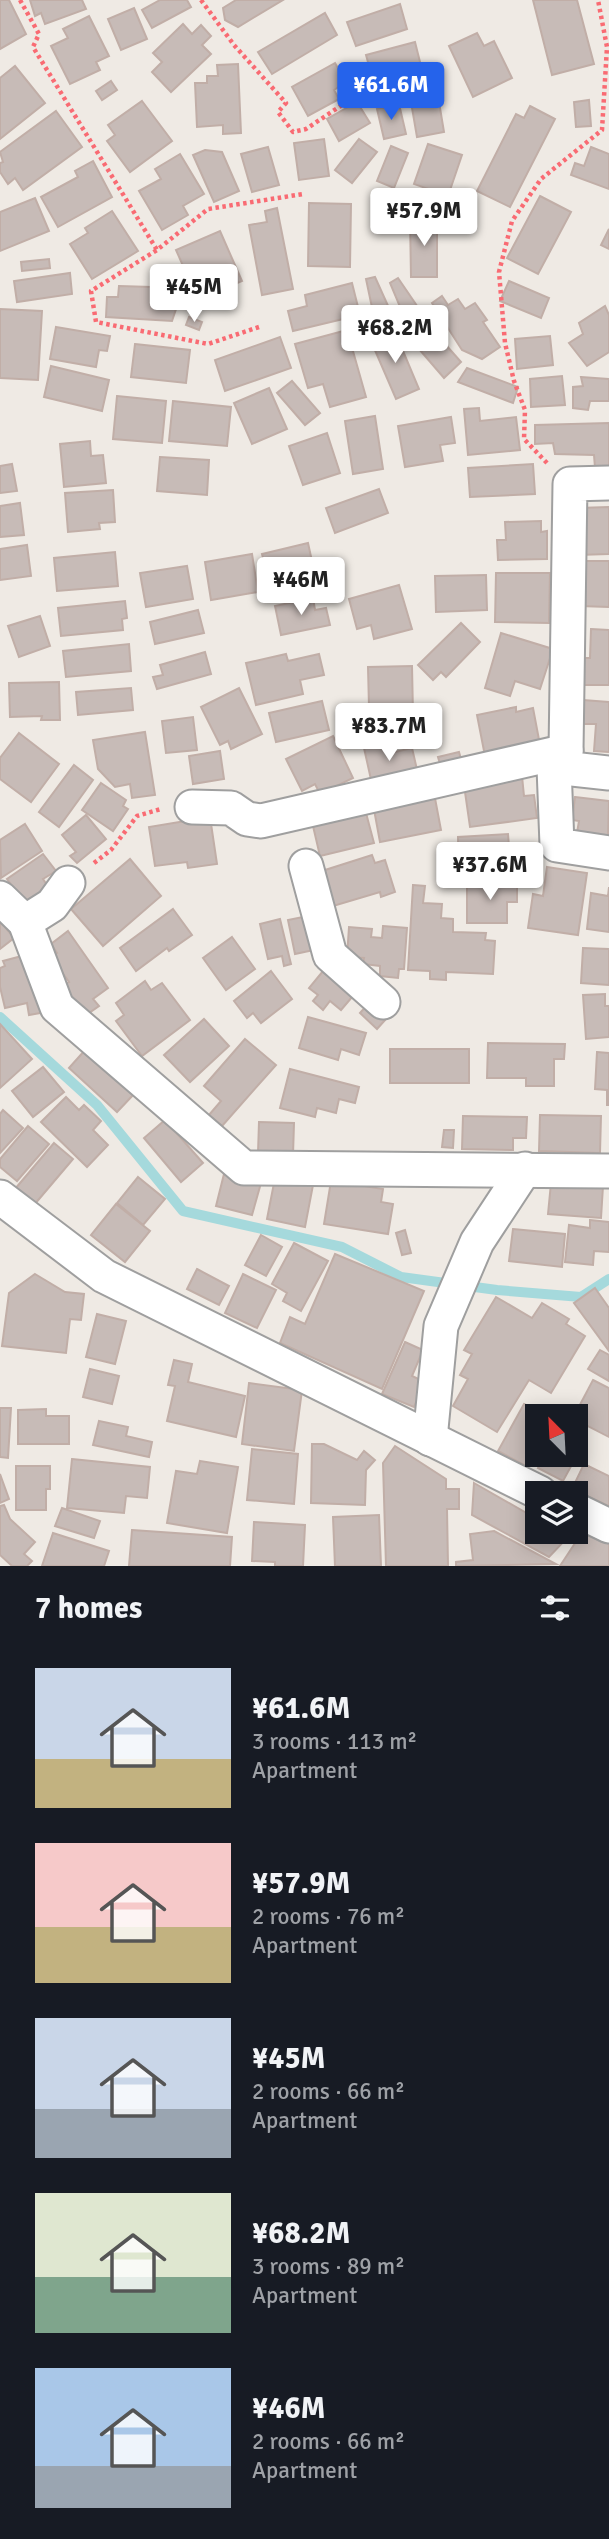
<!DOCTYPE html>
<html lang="en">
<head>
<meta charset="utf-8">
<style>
	:root { --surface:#171b24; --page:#20242c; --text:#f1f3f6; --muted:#9ea1a6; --accent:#2563eb }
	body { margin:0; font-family:Signika,sans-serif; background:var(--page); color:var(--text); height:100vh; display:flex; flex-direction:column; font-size:26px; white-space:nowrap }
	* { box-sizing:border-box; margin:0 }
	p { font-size:23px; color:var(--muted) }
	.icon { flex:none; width:38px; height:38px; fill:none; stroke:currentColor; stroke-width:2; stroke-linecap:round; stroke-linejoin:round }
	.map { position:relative; height:1566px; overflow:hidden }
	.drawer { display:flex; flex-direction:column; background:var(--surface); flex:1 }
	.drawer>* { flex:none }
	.needle { width:46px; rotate:336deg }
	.tools { position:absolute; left:525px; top:1404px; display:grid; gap:14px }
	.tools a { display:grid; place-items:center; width:63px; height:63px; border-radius:0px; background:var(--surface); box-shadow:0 4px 18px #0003; font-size:35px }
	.price { position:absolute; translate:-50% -60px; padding:0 16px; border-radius:7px; background:#fff; color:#222; font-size:23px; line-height:46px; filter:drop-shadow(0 2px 4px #0008) }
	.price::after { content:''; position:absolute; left:50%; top:42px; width:21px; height:16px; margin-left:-10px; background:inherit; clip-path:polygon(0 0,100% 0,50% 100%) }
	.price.current { background:var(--accent); color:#fff }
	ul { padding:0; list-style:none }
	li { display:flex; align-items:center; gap:21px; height:175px; padding:0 35px }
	li span { display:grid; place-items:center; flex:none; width:196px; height:140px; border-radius:0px; color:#555 }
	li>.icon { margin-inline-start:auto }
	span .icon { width:84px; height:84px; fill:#fffc; stroke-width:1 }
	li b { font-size:30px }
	h2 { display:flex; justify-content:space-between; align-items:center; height:84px; padding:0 35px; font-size:30px }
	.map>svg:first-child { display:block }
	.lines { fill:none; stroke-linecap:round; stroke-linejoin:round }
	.stream { stroke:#a5d9dc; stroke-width:10 }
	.building { fill:#c7bbb7; stroke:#c1aea7; stroke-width:2 }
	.minor-casing { stroke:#9f9f9f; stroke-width:37 }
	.path { stroke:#f96b73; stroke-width:4.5; stroke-dasharray:3.5 3.5; stroke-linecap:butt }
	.minor { stroke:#fff; stroke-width:33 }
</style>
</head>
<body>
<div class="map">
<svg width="609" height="1566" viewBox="0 0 609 1566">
	<rect width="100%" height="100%" fill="#efeae4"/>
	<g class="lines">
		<!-- stream -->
		<path class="stream" d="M0,1017l97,88 86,106 159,36 59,30 96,13 84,7 28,-18"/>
	</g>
	<!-- building -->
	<g class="building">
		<path d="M0,0h9l17,34 -26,15z"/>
		<path d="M30,0h52l4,9 -41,15 -4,-11 -6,3z"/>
		<path d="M160,0h27l4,7 -39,21 -10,-18z"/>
		<path d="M236,0h47l-45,27 -13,-7 -2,-12z"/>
		<path d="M533,0h44l17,64 -42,11z"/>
		<path d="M400,4l7,25 -51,17 -9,-24z"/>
		<path d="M134,8l13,31 -26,11 -13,-31z"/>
		<path d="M325,13l12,22 -65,39 -14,-22z"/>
		<path d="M89,16l20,40 -13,6 4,8 -30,14 -19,-38 17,-8 -5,-9z"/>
		<path d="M183,24l9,10 9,-9 10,11 -9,9 9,9 -40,38 -19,-20 10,-10 -9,-9z"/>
		<path d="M477,33l7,13 10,-5 18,37 -39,19 -24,-51z"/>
		<path d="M415,42l9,36 -48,13 -10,-36z"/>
		<path d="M335,63l11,19 -12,8 5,9 -31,17 -16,-29z"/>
		<path d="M238,64l3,69 -18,1v-9l-26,2 -2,-44h12v-7h11l-1,-11z"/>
		<path d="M15,66l30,37 -45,36v-61z"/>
		<path d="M111,81l6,9 -15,10 -6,-9z"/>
		<path d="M438,96l6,36 -27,5 -6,-35z"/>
		<path d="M589,100l2,26 -15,1 -2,-25z"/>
		<path d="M142,101l30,40 -42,31 -23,-31 8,-6 -7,-10z"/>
		<path d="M357,102l13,21 -31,18 -12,-22z"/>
		<path d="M399,104l7,30 -22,5 -7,-30z"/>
		<path d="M530,106l25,13 -45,88 -33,-16 39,-77 8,4z"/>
		<path d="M56,111l26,36 -59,43 -8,-12 -7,6 -8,-12v-9l3,-1 -3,-10z"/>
		<path d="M324,139l5,37 -30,4 -5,-37z"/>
		<path d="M359,139l18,13 -25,31 -17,-13z"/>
		<path d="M428,144l34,11 -14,41 -34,-12z"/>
		<path d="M391,146l17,7 -14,35 -17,-7z"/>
		<path d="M268,147l11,38 -27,7 -11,-38z"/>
		<path d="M591,147l18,7v35l-38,-14 4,-12 9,3z"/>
		<path d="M205,150l17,2 17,39 -25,11 -21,-47z"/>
		<path d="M180,154l24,40 -21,12 5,9 -26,15 -23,-39 22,-12 -6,-10z"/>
		<path d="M93,161l19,36 -54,30 -17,-30 37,-20 -3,-6z"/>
		<path d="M540,196l31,16 -33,62 -31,-16z"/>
		<path d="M35,198l14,33 -49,20v-39z"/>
		<path d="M309,203l42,1 -1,63 -42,-1z"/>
		<path d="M277,208l16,81 -31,6 -13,-70 18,-3 -2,-11z"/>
		<path d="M112,211l26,40 -46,28 -22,-35 18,-11 -3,-5z"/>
		<path d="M410,219h27v58h-26z"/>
		<path d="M609,229v20l-8,-4z"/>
		<path d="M220,231l22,50 -51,22 -14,-32 7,-3 -8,-18z"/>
		<path d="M49,259l1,9 -28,3 -1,-9z"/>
		<path d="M70,273l2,21 -55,8 -3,-21z"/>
		<path d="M375,277l23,51 -20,8 -12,-57z"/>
		<path d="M398,278l30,44 -17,11 -21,-50z"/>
		<path d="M509,281l40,17 -8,20 -41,-17z"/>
		<path d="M352,283l8,32 -67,16 -5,-20 19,-5 -2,-11z"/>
		<path d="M119,286l33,1 25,19 -5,15 -66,-4 1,-20h11z"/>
		<path d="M442,296l6,9 10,-6 7,10 10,-6 12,17 -4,2 17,25 -18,12 -20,-9 -30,-47z"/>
		<path d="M605,306l4,9v37l-22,14 -18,-23 14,-9 -4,-11z"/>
		<path d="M0,309l42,2 -4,69 -38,-2z"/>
		<path d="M189,317l13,5 -3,8 -13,-5z"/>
		<path d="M56,327l54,9 -3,15 -8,-1 -3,17 -46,-8z"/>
		<path d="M430,327l31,35 -17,16 -31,-36z"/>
		<path d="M347,330l19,67 -36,10 -7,-23 -15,4 -13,-44z"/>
		<path d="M395,332l24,57 -23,10 -25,-58z"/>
		<path d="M550,336l3,29 -36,4 -2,-30z"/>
		<path d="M280,337l11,31 -66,23 -10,-31z"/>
		<path d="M135,344l55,6 -4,33 -55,-6z"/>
		<path d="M51,366l58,14 -7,31 -58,-14z"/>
		<path d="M467,368l51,19 -5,16 -55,-21z"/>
		<path d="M562,376l3,29 -34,2 -1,-28z"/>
		<path d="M581,377l28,2v22h-19l-2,9 -15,-2v-21l10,-1z"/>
		<path d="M292,381l28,32 -15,12 -28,-32z"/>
		<path d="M269,388l18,41 -35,15 -18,-41z"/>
		<path d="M117,396l49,5 -4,42 -49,-4z"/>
		<path d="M173,401l58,6 -4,39 -58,-5z"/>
		<path d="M479,408l1,13 36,-4 4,33 -52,5 -4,-46z"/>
		<path d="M375,416l8,53 -30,5 -8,-53z"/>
		<path d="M451,417l4,26 -15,2 3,16 -38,6 -7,-41z"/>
		<path d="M609,423v44l-14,1 -1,-13 -39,-1 -2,-11 -18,1v-19z"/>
		<path d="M327,433l13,40 -37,12 -14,-39z"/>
		<path d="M90,441l1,15 12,-1 3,28 -42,4 -4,-43z"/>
		<path d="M160,457l49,3 -2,35 -50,-4z"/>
		<path d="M12,464l5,27 -17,2v-27z"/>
		<path d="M533,464l2,30 -65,3 -2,-29z"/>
		<path d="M379,489l9,24 -53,20 -9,-25z"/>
		<path d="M113,490l2,32 -16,1 1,6 -32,3 -3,-39z"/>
		<path d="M20,503l4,32 -24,2v-31z"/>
		<path d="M609,507v47l-31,1v-47z"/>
		<path d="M541,521v11l6,-1v28l-49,1 -1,-20h9l-1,-18z"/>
		<path d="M308,543l9,41 -45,10 -10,-40z"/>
		<path d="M27,545l4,31 -31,4v-31z"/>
		<path d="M115,552l3,34 -61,5 -3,-33z"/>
		<path d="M252,554l6,38 -47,8 -6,-38z"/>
		<path d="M582,561h27v46l-29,-1z"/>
		<path d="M187,566l6,33 -47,8 -6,-34z"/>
		<path d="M496,573h54l-1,50 -54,-1z"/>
		<path d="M486,575l1,35 -51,2 -1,-36z"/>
		<path d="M399,585l13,44 -38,10 -3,-14 -14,4 -8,-30z"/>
		<path d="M313,598l2,12 11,-2 4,17 -49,10 -6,-29z"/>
		<path d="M125,601l2,17 -5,1 1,11 -62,6 -3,-28z"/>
		<path d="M198,610l6,23 -49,11 -5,-22z"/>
		<path d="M40,616l10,30 -31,11 -11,-31z"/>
		<path d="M461,623l19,19 -34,35 -5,-5 -8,8 -15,-15z"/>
		<path d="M591,629l18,1v55h-28l1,-27h8z"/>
		<path d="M501,633l52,16 -13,40 -25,-8 -5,15 -25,-8z"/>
		<path d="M129,644l2,27 -65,6 -3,-26z"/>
		<path d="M205,652l6,22 -54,15 -4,-12 10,-2 -3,-10z"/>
		<path d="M286,654l2,7 31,-7 5,21 -24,5 3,14 -47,11 -10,-42z"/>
		<path d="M412,666l1,48 -32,1 -1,-9 -11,1 -1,-40z"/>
		<path d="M59,682l1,38h-19l1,-4 -32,1 -1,-34z"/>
		<path d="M131,688l2,22 -55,5 -2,-23z"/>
		<path d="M239,688l23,46 -31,15 -3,-8 -8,4 -19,-38z"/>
		<path d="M583,700l26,2v50l-15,-1 2,-27h-14z"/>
		<path d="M322,701l7,29 -53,12 -7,-29z"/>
		<path d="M516,707v5l17,-4 7,37 -55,11 -8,-41z"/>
		<path d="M193,717l4,33 -31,3 -4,-32z"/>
		<path d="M145,732l10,63 -23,3 -2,-14 -15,3 -17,-18 -5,-29z"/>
		<path d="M19,733l40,31 -28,38 -31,-23v-21z"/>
		<path d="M333,736l20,42 -33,16 -5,-10 -13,7 -16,-32z"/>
		<path d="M388,742l3,11 21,-5 6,26 -46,10 -8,-36z"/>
		<path d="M220,751l4,28 -31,5 -4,-28z"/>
		<path d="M459,752l4,14 -21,5 -4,-14z"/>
		<path d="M74,765l19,15 -34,47 -20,-15z"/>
		<path d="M522,776l2,20 10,-1 3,23 -67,9 -6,-42z"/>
		<path d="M101,783l25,17 -3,6 5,3 -15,22 -31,-21z"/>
		<path d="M434,793l7,37 -61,12 -7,-38z"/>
		<path d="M575,797l34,4 -1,36 -31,-4 2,-12 -7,-1z"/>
		<path d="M366,813l8,30 -54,13 -7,-30z"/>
		<path d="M86,815l20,24 -29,24 -7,-7 6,-4 -14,-17z"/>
		<path d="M210,817l7,47 -29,4 -1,-6 -32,4 -6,-39z"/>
		<path d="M25,824l17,27 -41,27 -1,-38z"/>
		<path d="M508,834l1,13 14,-1 1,14 -17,1v13l-48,3 -1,-40z"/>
		<path d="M43,854l13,17 -13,8 8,12 -23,16 -21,-28z"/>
		<path d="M372,855l3,8 10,-3 10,32 -14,5 -1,-5 -47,14 -11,-35z"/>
		<path d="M130,859l31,37 -58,50 -32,-37z"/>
		<path d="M547,867l40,6 -9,62 -50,-7 5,-34 10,2z"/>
		<path d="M467,884h50v18h-10v21h-40z"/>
		<path d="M413,885l12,1 -2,17 19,1 -1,14 12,1v13l33,1 -1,7 10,1 -2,33 -47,-2v8l-16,-1v-8l-22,-1z"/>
		<path d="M609,887v45l-22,-3 4,-36 17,3z"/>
		<path d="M173,909l19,26 -23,16 -2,-3 -31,23 -16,-23z"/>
		<path d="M313,915l1,35 -19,4 -7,-34z"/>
		<path d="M280,919l11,45 -7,2 -2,-10 -14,3 -8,-35z"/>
		<path d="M0,921l14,17 -14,11z"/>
		<path d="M383,926l24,2 -3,41h-5l-1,9 -18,-2v-10l-17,-2 1,-6 -17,-1 2,-30 23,2 -1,8 11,1z"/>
		<path d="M68,931l40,57 -15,11 6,7 -20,14 -13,-18 6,-4 -8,-13 5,-3 -18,-25 6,-4 -6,-9z"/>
		<path d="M232,937l23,32 -29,21 -23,-32z"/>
		<path d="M583,948l26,1v36l-28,-2z"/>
		<path d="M33,953l13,59 -17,3 -2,-12 -22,5 -5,-21v-19l5,-2 -2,-5z"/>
		<path d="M328,965l30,25 -17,20 -11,-9 -7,9 -10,-9 5,-6 -9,-7z"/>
		<path d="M271,971l21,28 -31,24 -8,-10 -6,5 -13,-17z"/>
		<path d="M145,981l6,9 11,-7 28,37 -48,36 -26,-35 8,-6 -8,-12z"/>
		<path d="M605,994v12h4v31l-23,2 -3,-44z"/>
		<path d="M369,1003l17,16 -9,10 -17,-16z"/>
		<path d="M308,1017l58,16 -7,22 -18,-6 -3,11 -39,-12z"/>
		<path d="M204,1019l25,27 -39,36 -26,-27z"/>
		<path d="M0,1024l32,35 -32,29z"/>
		<path d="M245,1039l31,26 -54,61 -13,-11 12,-14 -17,-15z"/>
		<path d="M488,1043l77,1 -1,15h-10v27h-28v-8h-39z"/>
		<path d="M86,1049l49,44 -18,19 -48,-44z"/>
		<rect x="390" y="1049" width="79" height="34"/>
		<path d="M597,1052l12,1v52h-2v-15l-12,-1z"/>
		<path d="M43,1067l21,25 -31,25 -21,-26z"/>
		<path d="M290,1069l69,18 -4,16 -16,-4 -3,14 -19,-5 -2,9 -35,-9z"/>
		<path d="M66,1097l13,13 5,-5 17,16 -8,9 15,15 -21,22 -46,-45z"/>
		<path d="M3,1110l20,18 -23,25v-39z"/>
		<path d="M540,1115l61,1 -1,37 -61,-2z"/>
		<path d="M463,1116l64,1 -1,21h-13v12l-51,-1z"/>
		<path d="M165,1120l38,43 -22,19 -37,-44z"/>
		<path d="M259,1122l35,1 -1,32 -35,-2z"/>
		<path d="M28,1126l21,18 -32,37 -17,-14v-8z"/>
		<path d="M444,1130h10l-1,18 -11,-1z"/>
		<path d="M54,1143l19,16 -39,46 -19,-16z"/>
		<path d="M224,1174l37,9 -9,32 -36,-9z"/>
		<path d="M138,1177l27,22 -22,26 -26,-22z"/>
		<path d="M275,1178l38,7 -8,42 -38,-8z"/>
		<path d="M331,1181l52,8 -2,13 12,2 -5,30 -64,-10z"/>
		<path d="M551,1183l52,3 -2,32 -53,-4z"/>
		<path d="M116,1204l34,27 -25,31 -34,-27z"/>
		<path d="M590,1220l19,2v30l-15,-1 -1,14 -28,-3 4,-37 21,3z"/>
		<path d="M513,1229l52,5 -3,33 -53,-6z"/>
		<path d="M405,1230l6,23 -9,2 -6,-22z"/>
		<path d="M261,1235l21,12 -16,29 -21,-11z"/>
		<path d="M294,1243l34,18 -27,50 -18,-10 4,-8 -15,-9z"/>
		<path d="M335,1254l89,37 -42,98 -102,-46 10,-26 15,7z"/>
		<path d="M197,1269l32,17 -10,19 -32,-16z"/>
		<path d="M35,1274l30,18 19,2 -3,26 -11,-1 -4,34 -64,-7 7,-53z"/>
		<path d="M243,1274l33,16 -19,38 -32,-15z"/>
		<path d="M595,1288l14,20v43l-35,-48z"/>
		<path d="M496,1297l36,21 10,-15 27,16 -3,5 19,12 -34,57 -22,-13 -32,52 -44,-26 15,-27 -8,-4 12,-21 -8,-4z"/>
		<path d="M97,1314l29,7 -11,43 -29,-7z"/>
		<path d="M405,1342l18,8 -11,26 13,6 -11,25 -32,-13z"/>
		<path d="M600,1350l9,5v26l-21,-12z"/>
		<path d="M174,1360l18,4 -4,18 57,14 -9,41 -69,-16 8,-35 -7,-1z"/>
		<path d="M90,1369l29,7 -7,28 -29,-7z"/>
		<path d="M593,1380l16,8v49l-33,-17 -2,-4z"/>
		<path d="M249,1383l53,7 -8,61 -52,-7z"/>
		<path d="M524,1404l24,12h-11v33l-9,18 -30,-16z"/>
		<path d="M0,1408h11l-3,50 -8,-1z"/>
		<path d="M46,1409v7h23v28h-51v-34z"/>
		<path d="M99,1421l29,6 -2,9 26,6 -3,15 -56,-12z"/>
		<path d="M576,1443l6,3 -19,35 -25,-13 7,-14h31z"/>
		<path d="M312,1444h12l33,16 7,-9 11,9 -9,10 -1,35 -54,-2z"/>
		<path d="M395,1446l51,33v10h13v20h-12l1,57h-62l-3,-103z"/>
		<path d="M252,1449l46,5 -4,50 -47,-4z"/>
		<path d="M72,1459l78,8 -3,31 -21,-2 -2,17 -57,-5z"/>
		<path d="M200,1461l38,6 -11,66 -60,-10 9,-52 21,3z"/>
		<path d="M584,1464l25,12v30l-37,-17z"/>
		<path d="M16,1466h34v23h-4v21h-30z"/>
		<path d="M0,1474l9,25 -9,4z"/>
		<path d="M474,1483l63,36v12h22l9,6 -19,20 -77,-42z"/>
		<path d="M4,1505l6,14 25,23 -11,12 8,7 -5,5h-15l-12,-11v-49z"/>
		<path d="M62,1508l38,13 -6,17 -39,-12z"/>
		<path d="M379,1515l2,51h-46l-2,-49z"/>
		<path d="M254,1522l51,3 -2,41h-28v-4l-23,-1z"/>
		<path d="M132,1530l100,7 -2,29h-101z"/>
		<path d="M494,1531l62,33 -100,2v-4l17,-2 -3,-26z"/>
		<path d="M583,1531l26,13v22h-49z"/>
		<path d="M53,1533l56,18 -5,15h-62z"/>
	</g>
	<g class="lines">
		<!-- minor casing -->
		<g class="minor-casing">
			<g id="minor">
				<path d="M609,483l-39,1 -4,267 -12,16 55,6"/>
				<path d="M554,767l3,78 52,8"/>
				<path d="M192,807l39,1 16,11 14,2 305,-70"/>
				<path d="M306,866l24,89 53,47"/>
				<path d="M0,898l25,24 32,85 187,161 365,3"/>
				<path d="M25,922l27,-17 16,-22"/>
				<path d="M0,1197l104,79 436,217"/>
				<path d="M430,1439l11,-113 36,-84 48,-73"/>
				<path d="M576,1510l33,16"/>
			</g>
		</g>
		<!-- path -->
		<g class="path">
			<path d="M20,0l19,34 -6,13 124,203"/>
			<path d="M201,0l33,45 52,58 -8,9 15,20 13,-3 48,-32 81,-10"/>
			<path d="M259,327l-51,17 -112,-22 -5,-31 66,-41 51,-41 95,-15"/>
			<path d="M547,463l-23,-24 1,-29 -11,-29 -9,-38 -6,-71 13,-51 29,-42 61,-49 5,-83 -9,-47"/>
			<path d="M94,863l17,-13 26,-34 24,-7"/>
		</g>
		<!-- minor -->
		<use href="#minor" class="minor"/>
	</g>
</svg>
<div class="tools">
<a><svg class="needle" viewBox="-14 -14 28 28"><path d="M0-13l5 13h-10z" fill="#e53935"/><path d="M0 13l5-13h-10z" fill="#9ea1a6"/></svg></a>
<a><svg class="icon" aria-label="layers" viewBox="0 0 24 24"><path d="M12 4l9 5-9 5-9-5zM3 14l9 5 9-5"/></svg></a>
</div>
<b class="price current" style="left:391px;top:122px">¥61.6M</b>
<b class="price" style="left:424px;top:248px">¥57.9M</b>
<b class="price" style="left:194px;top:324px">¥45M</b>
<b class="price" style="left:395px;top:365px">¥68.2M</b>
<b class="price" style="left:301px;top:617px">¥46M</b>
<b class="price" style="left:389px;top:763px">¥83.7M</b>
<b class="price" style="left:490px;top:902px">¥37.6M</b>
</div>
<section class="drawer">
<h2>7 homes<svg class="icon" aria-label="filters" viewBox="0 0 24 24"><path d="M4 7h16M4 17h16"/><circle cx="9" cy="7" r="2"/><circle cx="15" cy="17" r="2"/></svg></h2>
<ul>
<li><span style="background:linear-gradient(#c9d6e8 65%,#c2b280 0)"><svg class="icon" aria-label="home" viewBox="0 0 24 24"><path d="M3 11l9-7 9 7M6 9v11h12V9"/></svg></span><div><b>¥61.6M</b><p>3 rooms · 113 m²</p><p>Apartment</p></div></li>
<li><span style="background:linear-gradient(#f6c9c9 60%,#c2b280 0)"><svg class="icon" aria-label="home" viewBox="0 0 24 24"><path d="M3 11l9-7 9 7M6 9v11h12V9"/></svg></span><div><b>¥57.9M</b><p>2 rooms · 76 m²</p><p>Apartment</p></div></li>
<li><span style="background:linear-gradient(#c9d6e8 65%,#9aa5b1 0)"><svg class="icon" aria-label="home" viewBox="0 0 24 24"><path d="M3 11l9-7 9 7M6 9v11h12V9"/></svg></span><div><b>¥45M</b><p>2 rooms · 66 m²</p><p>Apartment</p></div></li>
<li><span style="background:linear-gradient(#dfe7d0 60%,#7fa58c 0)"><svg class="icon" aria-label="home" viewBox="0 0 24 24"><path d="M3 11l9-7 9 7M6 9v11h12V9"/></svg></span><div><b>¥68.2M</b><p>3 rooms · 89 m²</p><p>Apartment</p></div></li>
<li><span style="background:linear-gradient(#a9c7e8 70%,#9aa5b1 0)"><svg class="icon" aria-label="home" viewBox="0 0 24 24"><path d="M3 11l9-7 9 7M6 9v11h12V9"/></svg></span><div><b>¥46M</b><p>2 rooms · 66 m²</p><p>Apartment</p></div></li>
</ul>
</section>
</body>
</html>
